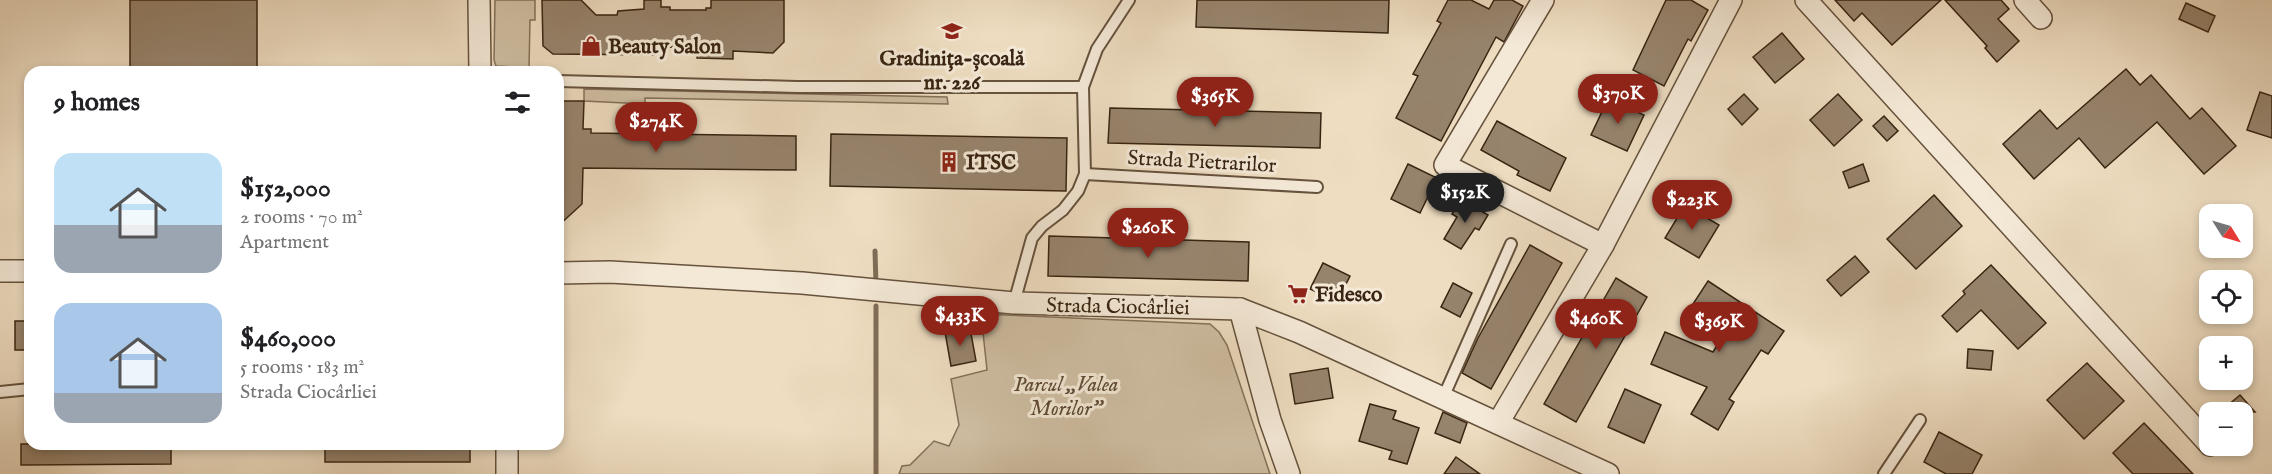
<!DOCTYPE html>
<html lang="en">
<head>
<meta charset="utf-8">
<style>
	:root { --surface:#fff; --page:#f2f2f2; --text:#202124; --muted:#757577; --accent:#8f2418 }
	body { margin:0; font-family:"IM FELL English",serif; background:var(--page); color:var(--text); height:100vh; display:flex; flex-direction:column; font-size:22px; white-space:nowrap }
	* { box-sizing:border-box; margin:0 }
	p { font-size:20px; color:var(--muted) }
	.icon { flex:none; width:33px; height:33px; fill:none; stroke:currentColor; stroke-width:2; stroke-linecap:round; stroke-linejoin:round }
	.map { position:relative; flex:1; overflow:hidden }
	.drawer { position:absolute; left:24px; top:66px; width:540px; height:384px; display:flex; flex-direction:column; background:var(--surface); border-radius:18px; box-shadow:0 3px 9px #0003 }
	.drawer>* { flex:none }
	.needle { width:39px; rotate:127deg }
	.buttons { position:absolute; left:2199px; top:204px; display:grid; gap:12px }
	.buttons a { display:grid; place-items:center; width:54px; height:54px; border-radius:12px; background:var(--surface); box-shadow:0 3px 9px #0003; font-size:30px }
	.price { position:absolute; translate:-50% -51px; padding:0 14px; border-radius:21px; background:var(--accent); color:#fff; font-size:20px; line-height:39px; filter:drop-shadow(0 2px 3px #0008) }
	.price::after { content:''; position:absolute; left:50%; top:36px; width:18px; height:14px; margin-left:-9px; background:inherit; clip-path:polygon(0 0,100% 0,50% 100%) }
	.price.current { background:#222; color:#fff }
	ul { padding:0; list-style:none }
	li { display:flex; align-items:center; gap:18px; height:150px; padding:0 30px }
	li span { display:grid; place-items:center; flex:none; width:168px; height:120px; border-radius:18px; color:#555 }
	li>.icon { margin-inline-start:auto }
	span .icon { width:72px; height:72px; fill:#fffc; stroke-width:1 }
	li b { font-size:26px }
	h2 { display:flex; justify-content:space-between; align-items:center; height:72px; padding:0 30px; font-size:26px }
	.map>svg:first-child { display:block }
	.green { fill:#cfbea3; stroke:#84715a; stroke-width:1.5 }
	.lines { fill:none; stroke-linecap:round; stroke-linejoin:round }
	.stream { stroke:#806d57; stroke-width:5 }
	.building { fill:#97846d; stroke:#382411; stroke-width:1.5 }
	.service-casing { stroke:#66523d; stroke-width:14 }
	.minor-casing { stroke:#66523d; stroke-width:24 }
	.service { stroke:#f4e9d7; stroke-width:10 }
	.minor { stroke:#f4e9d7; stroke-width:21 }
	.labels { text-anchor:middle; stroke-width:6; stroke-linejoin:round; paint-order:stroke }
	.poi-label { font-size:21px; font-weight:bold; fill:#382411; stroke:#f4e9d7; text-anchor:start }
	.street-label { font-size:21px; fill:#382411; stroke:#f4e9d7 }
	.park-label { font-size:21px; font-style:italic; fill:#5e4a36; stroke:#f4e9d7 }
</style>
</head>
<body>
<div class="map">
<svg width="2272" height="474" viewBox="0 0 2272 474">
	<rect width="100%" height="100%" fill="#eeddc1"/>
	<filter id="stains"><feTurbulence type="fractalNoise" baseFrequency=".00333" numOctaves="4"/><feColorMatrix values="0 0 0 0 .2 0 0 0 0 .09 0 0 0 0 .02 0 0 0 .5 -.17"/></filter>
	<radialGradient id="worn" r=".72"><stop offset=".6" stop-color="#630" stop-opacity="0"/><stop offset="1" stop-color="#630" stop-opacity=".3"/></radialGradient>
	<!-- green -->
	<g class="green">
		<path d="M495,0h40v20h-5l-1,48 -33,-2 -2,-6z"/>
		<path d="M584,89l363,8 1,7 -303,-6v6l-61,-3z"/>
		<path d="M981,314l229,10 9,8 8,13 43,129h-371l3,-8 8,-1 24,-24 15,5 10,-21 -8,-46 36,-9z"/>
	</g>
	<g class="lines">
		<!-- stream -->
		<g class="stream">
			<path d="M875,251l1,34"/>
			<path d="M876,474v-168"/>
		</g>
	</g>
	<!-- building -->
	<g class="building">
		<rect x="130" y="0" width="127" height="72"/>
		<path d="M542,0h39l15,15h21l1,-4 26,-2v-9h17v7h9v3h36v-2h5v-8h73v42l-11,11 -40,-2v8l-36,-1 1,-10 -33,-1v8l-112,-1 -10,-8z"/>
		<path d="M1197,0h192l-1,33 -192,-6z"/>
		<path d="M1448,0h23l18,9 5,-9h18l11,6 -19,36 -8,-5 -55,104 -45,-23 22,-42 -5,-2 28,-51 -4,-2z"/>
		<path d="M1666,0h25l17,10 -17,31 -3,-2 -24,47 -31,-16z"/>
		<path d="M1835,0h106l-49,45 -30,-32 -8,8z"/>
		<path d="M1945,0h56l8,9 -11,10 21,22 -22,21 -12,-14 2,-2z"/>
		<path d="M2186,3l29,13 -7,16 -29,-13z"/>
		<path d="M1782,33l22,26 -29,24 -22,-26z"/>
		<path d="M2126,69l14,16 11,-10 39,44 12,-11 34,38 -32,28 -47,-52 -52,46 -26,-30 -45,41 -31,-35 37,-34 17,19z"/>
		<path d="M2260,92l12,4v42l-25,-8z"/>
		<path d="M1744,94l14,15 -16,16 -14,-16z"/>
		<path d="M1838,94l24,26 -28,26 -24,-26z"/>
		<path d="M1608,99l36,16 -17,36 -36,-16z"/>
		<path d="M558,101h26l-1,28h8v4l205,3v34l-213,-2 -1,36 -24,22z"/>
		<path d="M1110,108l211,5 -1,35 -212,-5z"/>
		<path d="M1884,116l14,15 -11,10 -14,-15z"/>
		<path d="M1497,121l69,37 -16,33 -33,-16 2,-4 -38,-21z"/>
		<path d="M831,134l236,4 -1,53 -236,-5z"/>
		<path d="M1408,164l29,14 -17,35 -29,-14z"/>
		<path d="M1863,164l6,17 -20,7 -6,-16z"/>
		<path d="M1934,195l28,31 -46,43 -29,-30z"/>
		<path d="M1461,199l27,16 -9,15 -4,-2 -14,21 -17,-10 13,-22 -5,-3z"/>
		<path d="M1685,205l34,20 -20,33 -34,-20z"/>
		<path d="M1049,236l200,6 -1,39 -200,-5z"/>
		<path d="M1530,245l32,18 -71,126 -29,-16 16,-35z"/>
		<path d="M1855,256l14,16 -28,24 -14,-16z"/>
		<path d="M1323,263l27,13 -13,26 -27,-13z"/>
		<path d="M1991,265l55,58 -28,26 -37,-39 -24,22 -15,-16 23,-22 -2,-3z"/>
		<path d="M1616,278l31,19 -71,125 -32,-18z"/>
		<path d="M1708,281l76,50 -16,23 -7,-4 -32,49 5,3 -16,28 -27,-16 16,-27 -56,-23 14,-32 48,20 15,-24 -35,-24z"/>
		<path d="M1453,283l19,10 -12,24 -19,-10z"/>
		<rect x="15" y="321" width="15" height="29"/>
		<path d="M970,328l6,33 -25,5 -6,-34z"/>
		<path d="M1968,349l25,2 -2,19 -24,-2z"/>
		<path d="M2087,363l37,38 -40,38 -37,-39z"/>
		<path d="M1328,368l5,30 -38,6 -5,-30z"/>
		<path d="M1625,389l36,16 -17,38 -36,-16z"/>
		<path d="M2240,395l15,17h-35z"/>
		<path d="M1370,404l26,7 -3,8 26,9 -12,36 -18,-5 3,-8 -33,-10z"/>
		<path d="M1443,412l24,11 -7,20 -25,-10z"/>
		<path d="M2144,423l49,51h-60l-20,-21z"/>
		<path d="M1939,432l43,23 -10,19h-26l-22,-12z"/>
		<path d="M21,444h150v20l-150,1z"/>
		<rect x="325" y="444" width="145" height="18"/>
		<path d="M1456,457l24,17h-36z"/>
	</g>
	<g class="lines">
		<!-- service casing -->
		<g class="service-casing">
			<g id="service">
				<path d="M558,81l239,6h286"/>
				<path d="M1085,174l232,13"/>
				<path d="M1014,303l18,-65 10,-12 21,-16 15,-19 7,-17 -2,-87 14,-38 32,-49"/>
				<path d="M0,392l30,-3"/>
				<path d="M1443,398l68,-154"/>
				<path d="M1884,474l36,-54"/>
			</g>
		</g>
		<!-- minor casing -->
		<g class="minor-casing">
			<g id="minor">
				<path d="M479,0l1,72"/>
				<path d="M1543,0l-98,165 158,80 128,-245"/>
				<path d="M1806,0l404,445"/>
				<path d="M2025,0l16,18"/>
				<path d="M0,271h30"/>
				<path d="M558,273l52,-1 192,11 212,20 226,6 59,23 309,142"/>
				<path d="M1240,309l30,111 19,54"/>
				<path d="M1498,423l105,-178"/>
				<path d="M507,444v30"/>
			</g>
		</g>
		<!-- service -->
		<use href="#service" class="service"/>
		<!-- minor -->
		<use href="#minor" class="minor"/>
	</g>
	<!-- icons -->
	<defs>
		<g id="school-bare" transform="scale(1.62)"><path d="M0-5L7-2L0 1L-7-2ZM-4 1L0 2.5L4 1V4Q0 6-4 4Z" fill="#8f2418" stroke="#f4e9d7" stroke-width="2.5" paint-order="stroke"/></g>
		<g id="shop-bare" transform="scale(1.62)"><path d="M-5-2.5h2.3a2.7 3.5 0 0 1 5.4 0H5L5.5 6h-11ZM-1.5-2.5h3a1.5 2.3 0 0 0-3 0Z" fill="#8f2418" stroke="#f4e9d7" stroke-width="2.5" paint-order="stroke"/></g>
		<g id="building-bare" transform="scale(1.62)"><path d="M-4-6H4V6H1V3H-1V6H-4ZM-2.5-4.3h1.7v1.8h-1.7ZM.8-4.3h1.7v1.8H.8ZM-2.5-1h1.7V.8h-1.7ZM.8-1h1.7V.8H.8Z" fill="#8f2418" stroke="#f4e9d7" stroke-width="2.5" paint-order="stroke"/></g>
		<g id="supermarket-bare" transform="scale(1.62)"><path d="M-6-5.5h2.5l.6 2H6L4.5 2H-2.5L-4.4-4H-6ZM-1.5 3.2a1.3 1.3 0 1 0 .1 0ZM3 3.2a1.3 1.3 0 1 0 .1 0Z" fill="#8f2418" stroke="#f4e9d7" stroke-width="2.5" paint-order="stroke"/></g>
	</defs>
	<g fill-rule="evenodd">
		<use href="#school-bare" x="952" y="31"/>
		<use href="#shop-bare" x="591" y="46"/>
		<use href="#building-bare" x="949" y="162"/>
		<use href="#supermarket-bare" x="1298" y="294"/>
	</g>
	<g class="labels">
		<!-- poi labels -->
		<g class="poi-label">
			<text x="608" y="53">Beauty Salon</text>
			<text x="952" y="65" text-anchor="middle">Gradinița-școală<tspan x="952" dy="24">nr. 226</tspan></text>
			<text x="966" y="169">ITSC</text>
			<text x="1315" y="301">Fidesco</text>
		</g>
		<!-- street labels -->
		<g class="street-label">
			<text transform="translate(1202 161) rotate(3)" y="7">Strada Pietrarilor</text>
			<text transform="translate(1118 306) rotate(1)" y="7">Strada Ciocârliei</text>
		</g>
		<!-- park labels -->
		<g class="park-label">
			<text x="1066" y="391">Parcul „Valea<tspan x="1066" dy="24">Morilor”</tspan></text>
		</g>
	</g>
	<rect width="100%" height="100%" filter="url(#stains)"/>
	<rect width="100%" height="100%" fill="url(#worn)"/>
</svg>
<div class="buttons">
<a><svg class="needle" viewBox="-14 -14 28 28"><path d="M0-13l5 13h-10z" fill="#e53935"/><path d="M0 13l5-13h-10z" fill="#757577"/></svg></a>
<a><svg class="icon" aria-label="locate" viewBox="0 0 24 24"><circle cx="12" cy="12" r="6"/><path d="M12 2v4M12 18v4M2 12h4M18 12h4"/></svg></a>
<a>+</a>
<a>−</a>
</div>
<b class="price" style="left:1618px;top:125px">$370K</b>
<b class="price" style="left:1215px;top:128px">$365K</b>
<b class="price" style="left:656px;top:153px">$274K</b>
<b class="price current" style="left:1465px;top:224px">$152K</b>
<b class="price" style="left:1692px;top:231px">$223K</b>
<b class="price" style="left:1148px;top:259px">$260K</b>
<b class="price" style="left:960px;top:347px">$433K</b>
<b class="price" style="left:1596px;top:350px">$460K</b>
<b class="price" style="left:1719px;top:353px">$369K</b>
<section class="drawer">
<h2>9 homes<svg class="icon" aria-label="filters" viewBox="0 0 24 24"><path d="M4 7h16M4 17h16"/><circle cx="9" cy="7" r="2"/><circle cx="15" cy="17" r="2"/></svg></h2>
<ul>
<li><span style="background:linear-gradient(#bfe0f5 60%,#9aa5b1 0)"><svg class="icon" aria-label="home" viewBox="0 0 24 24"><path d="M3 11l9-7 9 7M6 9v11h12V9"/></svg></span><div><b>$152,000</b><p>2 rooms · 70 m²</p><p>Apartment</p></div></li>
<li><span style="background:linear-gradient(#a9c7e8 75%,#9aa5b1 0)"><svg class="icon" aria-label="home" viewBox="0 0 24 24"><path d="M3 11l9-7 9 7M6 9v11h12V9"/></svg></span><div><b>$460,000</b><p>5 rooms · 183 m²</p><p>Strada Ciocârliei</p></div></li>
</ul>
</section>
</div>
</body>
</html>
